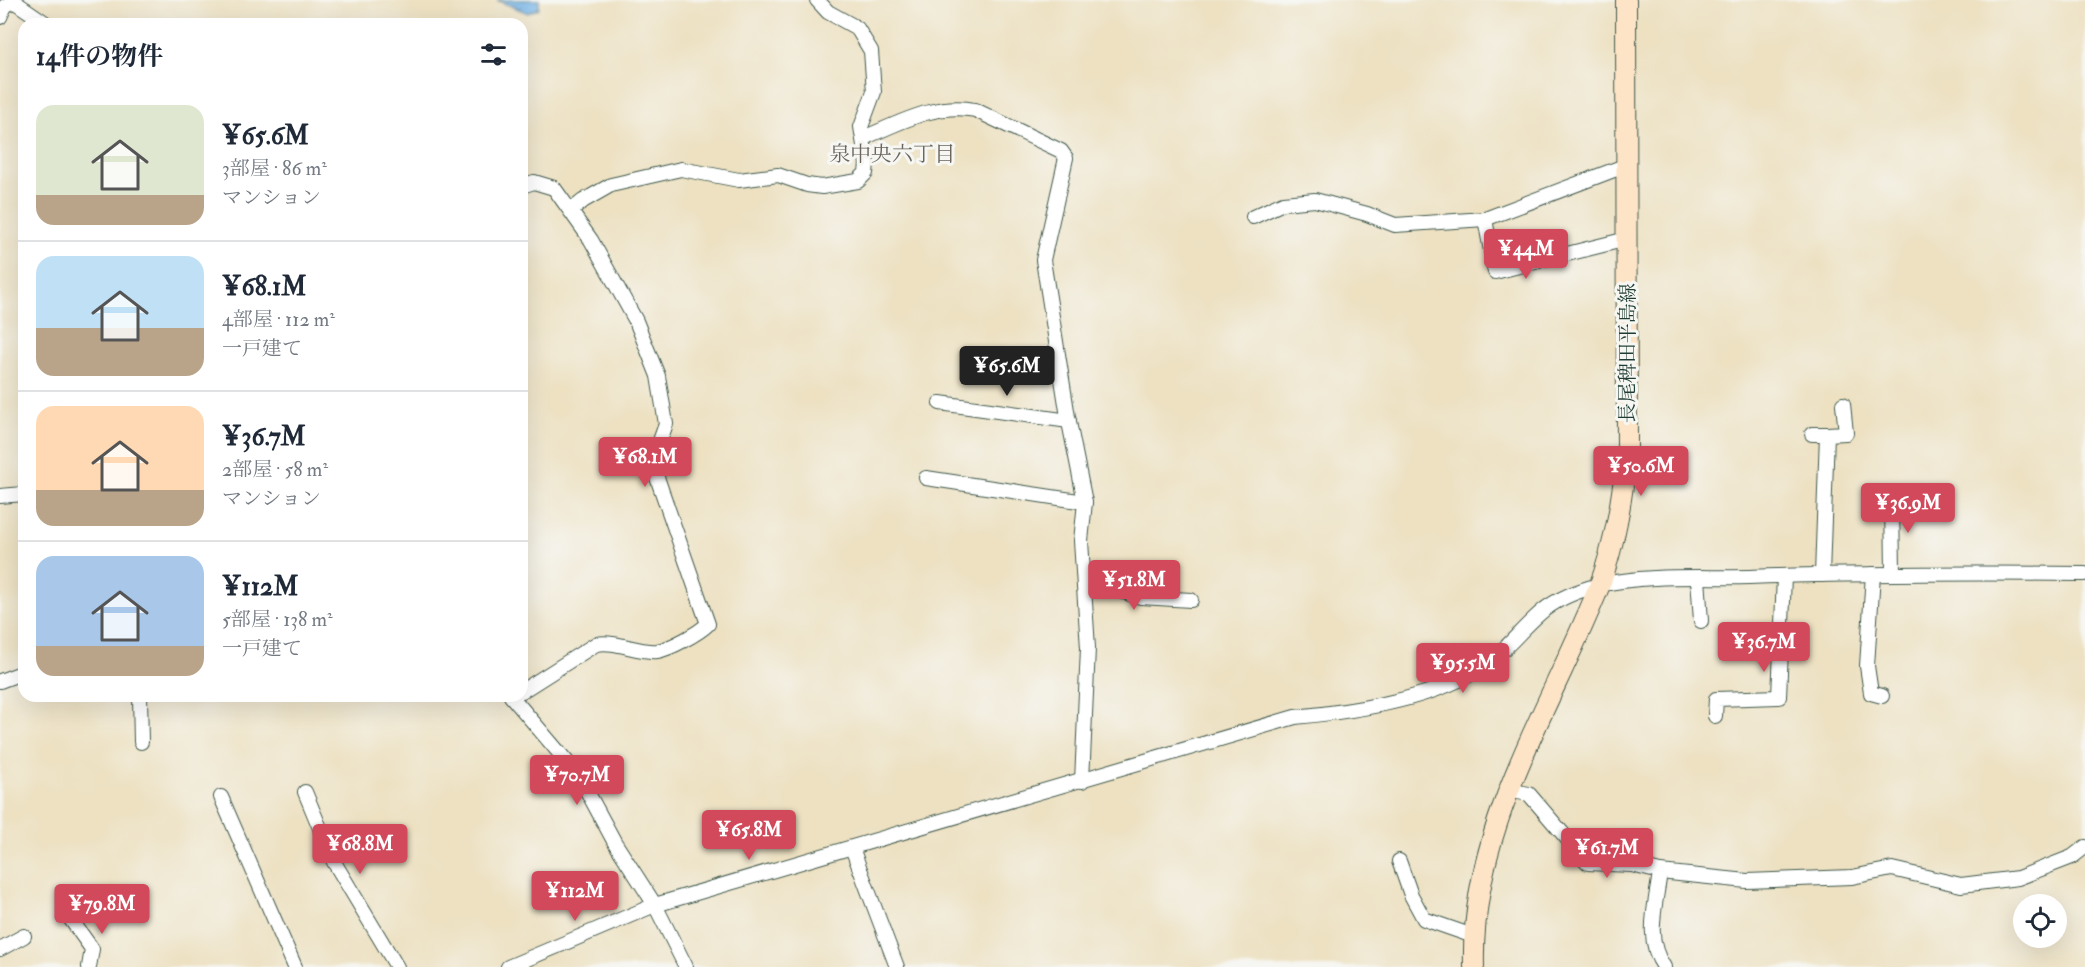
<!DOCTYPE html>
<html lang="ja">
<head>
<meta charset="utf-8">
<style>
	:root { --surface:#fff; --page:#f6f6f7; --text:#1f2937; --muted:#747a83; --line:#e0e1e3; --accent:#d1495b }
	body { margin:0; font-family:"IM FELL Double Pica","Noto Serif JP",serif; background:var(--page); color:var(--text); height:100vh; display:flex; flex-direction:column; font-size:22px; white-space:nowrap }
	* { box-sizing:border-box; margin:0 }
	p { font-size:20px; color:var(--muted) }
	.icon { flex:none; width:33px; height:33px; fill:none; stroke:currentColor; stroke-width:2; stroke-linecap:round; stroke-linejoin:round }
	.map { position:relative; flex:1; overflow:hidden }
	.panel { position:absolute; left:18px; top:18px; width:510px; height:684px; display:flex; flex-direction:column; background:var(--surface); border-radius:18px; box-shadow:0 6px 24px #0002 }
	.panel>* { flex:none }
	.fabs { position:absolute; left:2013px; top:894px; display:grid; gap:12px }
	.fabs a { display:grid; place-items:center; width:54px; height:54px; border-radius:50%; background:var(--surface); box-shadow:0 6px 24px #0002; font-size:30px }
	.price { position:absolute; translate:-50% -51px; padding:0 14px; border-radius:6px; background:var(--accent); color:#fff; font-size:20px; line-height:39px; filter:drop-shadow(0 2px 3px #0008) }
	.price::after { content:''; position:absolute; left:50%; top:36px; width:18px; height:14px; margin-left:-9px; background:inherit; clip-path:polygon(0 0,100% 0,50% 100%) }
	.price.current { background:#222; color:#fff }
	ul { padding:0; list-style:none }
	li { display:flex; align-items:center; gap:18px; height:150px; padding:0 18px }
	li+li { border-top:2px solid var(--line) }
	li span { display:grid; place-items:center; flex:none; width:168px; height:120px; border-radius:18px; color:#555 }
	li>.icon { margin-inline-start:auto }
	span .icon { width:72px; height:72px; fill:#fffc; stroke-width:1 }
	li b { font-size:26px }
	h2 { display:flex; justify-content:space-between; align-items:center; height:72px; padding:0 18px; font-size:26px }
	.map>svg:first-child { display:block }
	.water { fill:url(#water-ripples); stroke:#49788d; stroke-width:1.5 }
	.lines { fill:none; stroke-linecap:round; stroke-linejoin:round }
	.minor-casing { stroke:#3e5649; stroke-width:16 }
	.secondary-casing { stroke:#3e5649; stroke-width:22 }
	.minor { stroke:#fff; stroke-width:14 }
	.secondary { stroke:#fee4c6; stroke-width:20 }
	.labels { text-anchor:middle; stroke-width:6; stroke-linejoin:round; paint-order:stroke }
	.street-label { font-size:20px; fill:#1f3d34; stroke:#f6f6f2 }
	.neighbourhood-label { font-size:21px; fill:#6b655e; stroke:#f6f6f2 }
</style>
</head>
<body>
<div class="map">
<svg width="2085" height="967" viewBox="0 0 2085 967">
	<defs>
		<pattern id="water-ripples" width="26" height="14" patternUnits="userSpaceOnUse" patternTransform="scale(1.5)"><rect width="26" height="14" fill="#73b2e6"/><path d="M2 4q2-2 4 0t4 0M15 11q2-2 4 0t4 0" fill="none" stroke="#5e92bb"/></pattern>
	</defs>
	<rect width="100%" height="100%" fill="#f6f6f2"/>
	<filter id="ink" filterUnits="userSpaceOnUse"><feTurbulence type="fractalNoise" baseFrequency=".0167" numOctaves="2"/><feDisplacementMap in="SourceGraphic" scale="12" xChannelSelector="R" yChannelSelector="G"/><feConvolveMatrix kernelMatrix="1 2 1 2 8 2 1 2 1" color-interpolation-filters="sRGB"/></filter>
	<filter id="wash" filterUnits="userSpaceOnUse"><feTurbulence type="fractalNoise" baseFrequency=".008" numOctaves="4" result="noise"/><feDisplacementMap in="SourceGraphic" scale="24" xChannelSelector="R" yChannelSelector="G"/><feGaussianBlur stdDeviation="1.35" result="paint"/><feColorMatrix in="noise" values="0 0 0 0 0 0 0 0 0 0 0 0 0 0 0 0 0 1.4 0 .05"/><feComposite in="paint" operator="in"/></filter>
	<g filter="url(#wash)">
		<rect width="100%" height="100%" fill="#ede1c2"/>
		<!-- water -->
		<path class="water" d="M497,0h42v8l-11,5z"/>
	</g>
	<g filter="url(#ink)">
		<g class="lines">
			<!-- minor casing -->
			<g class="minor-casing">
				<g id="minor">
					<path d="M12,0l35,24"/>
					<path d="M0,17l5,-11 9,-5"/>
					<path d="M863,138c37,-15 72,-36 112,-28l86,41 5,7 -23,102 25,157 17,85 -4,39 7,107 -6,133"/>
					<path d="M522,186l12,-4 20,6 37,52 45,81 22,55 8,48 -14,39 56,161c-9,9 -38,25 -51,27 -20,2 -40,-11 -61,-7l-74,47"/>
					<path d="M571,211l12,-10 28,-16 70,-16 58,11 39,-5 29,10 15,2 36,-6 8,-8 1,-9 -6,-37 13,-35 -3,-41 -14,-23 -29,-16 -11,-12"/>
					<path d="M1253,217l30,-14 32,-3 52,14 28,11 90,-6 142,-54"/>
					<path d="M1485,219l10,53 132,-33"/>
					<path d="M940,403l129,18"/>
					<path d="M1812,434h15"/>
					<path d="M926,478l159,24"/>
					<path d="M0,496l24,-2"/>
					<path d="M1892,496l1,77"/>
					<path d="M1873,574l-6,92 4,27 11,3"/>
					<path d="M1822,575l5,-141 19,-1 -3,-29"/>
					<path d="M1698,578l3,43"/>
					<path d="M1084,581l57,16 50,3"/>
					<path d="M0,681l24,-9"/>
					<path d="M140,696l1,46"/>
					<path d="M511,696l62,73 14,22 28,52 40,62 31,62"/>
					<path d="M1715,716l1,-17 63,-2 5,-121"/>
					<path d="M1507,790l22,4 59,69 44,2 28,7c-4,33 -16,67 4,95"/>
					<path d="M305,792l29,70 63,105"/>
					<path d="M221,797l74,170"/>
					<path d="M852,848l45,119"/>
					<path d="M1399,861l12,34 13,24 49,17"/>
					<path d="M1660,872l87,9 105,-4 40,-8 69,16 57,-7 54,-21 13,-10"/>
					<path d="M67,914l25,35 -3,18"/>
					<path d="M0,949l24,-13"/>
					<path d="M508,967l147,-62 640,-188c54,-5 132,-17 179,-45 30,-17 46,-43 71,-63 16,-12 35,-19 54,-24 48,-11 101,-7 150,-8 112,-4 224,-4 336,-3"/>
				</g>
			</g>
			<!-- secondary casing -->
			<g class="secondary-casing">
				<path id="secondary" d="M1474,967c-4,-139 75,-255 125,-380 16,-42 23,-89 28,-133l-1,-454"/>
			</g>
			<!-- minor -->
			<use href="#minor" class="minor"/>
			<!-- secondary -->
			<use href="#secondary" class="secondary"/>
		</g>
	</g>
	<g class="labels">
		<!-- street labels -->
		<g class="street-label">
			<text transform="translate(1627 353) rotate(-90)" y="7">長尾稗田平島線</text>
		</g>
		<!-- neighbourhood labels -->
		<g class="neighbourhood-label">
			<text x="892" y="161">泉中央六丁目</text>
		</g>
	</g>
</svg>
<div class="fabs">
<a><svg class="icon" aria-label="locate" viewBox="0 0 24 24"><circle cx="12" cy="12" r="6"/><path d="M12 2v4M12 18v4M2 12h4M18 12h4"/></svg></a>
</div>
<b class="price" style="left:1526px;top:280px">¥44M</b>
<b class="price current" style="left:1007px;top:397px">¥65.6M</b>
<b class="price" style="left:645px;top:488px">¥68.1M</b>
<b class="price" style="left:1641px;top:497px">¥50.6M</b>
<b class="price" style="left:1908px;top:534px">¥36.9M</b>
<b class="price" style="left:1134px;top:611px">¥51.8M</b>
<b class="price" style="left:1764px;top:673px">¥36.7M</b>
<b class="price" style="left:1463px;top:694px">¥95.5M</b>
<b class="price" style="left:577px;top:806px">¥70.7M</b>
<b class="price" style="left:749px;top:861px">¥65.8M</b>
<b class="price" style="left:360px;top:875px">¥68.8M</b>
<b class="price" style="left:1607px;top:879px">¥61.7M</b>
<b class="price" style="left:575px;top:922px">¥112M</b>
<b class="price" style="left:102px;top:935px">¥79.8M</b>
<section class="panel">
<h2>14件の物件<svg class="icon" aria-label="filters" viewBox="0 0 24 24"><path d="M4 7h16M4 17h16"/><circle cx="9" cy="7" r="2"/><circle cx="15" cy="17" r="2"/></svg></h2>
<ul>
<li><span style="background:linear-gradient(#dfe7d0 75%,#b9a48a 0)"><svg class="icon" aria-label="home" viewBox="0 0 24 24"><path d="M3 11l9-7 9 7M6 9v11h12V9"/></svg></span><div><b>¥65.6M</b><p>3部屋 · 86 m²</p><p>マンション</p></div></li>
<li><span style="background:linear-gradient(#bfe0f5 60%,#b9a48a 0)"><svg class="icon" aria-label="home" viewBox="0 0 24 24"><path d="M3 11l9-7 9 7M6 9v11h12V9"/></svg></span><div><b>¥68.1M</b><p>4部屋 · 112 m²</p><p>一戸建て</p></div></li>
<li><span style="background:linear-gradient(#ffd9b3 70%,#b9a48a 0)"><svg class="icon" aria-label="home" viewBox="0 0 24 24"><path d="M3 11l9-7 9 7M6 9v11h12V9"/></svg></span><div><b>¥36.7M</b><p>2部屋 · 58 m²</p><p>マンション</p></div></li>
<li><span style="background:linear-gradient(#a9c7e8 75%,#b9a48a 0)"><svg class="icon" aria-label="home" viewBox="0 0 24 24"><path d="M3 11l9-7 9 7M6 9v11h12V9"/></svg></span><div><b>¥112M</b><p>5部屋 · 138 m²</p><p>一戸建て</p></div></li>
</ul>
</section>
</div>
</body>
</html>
